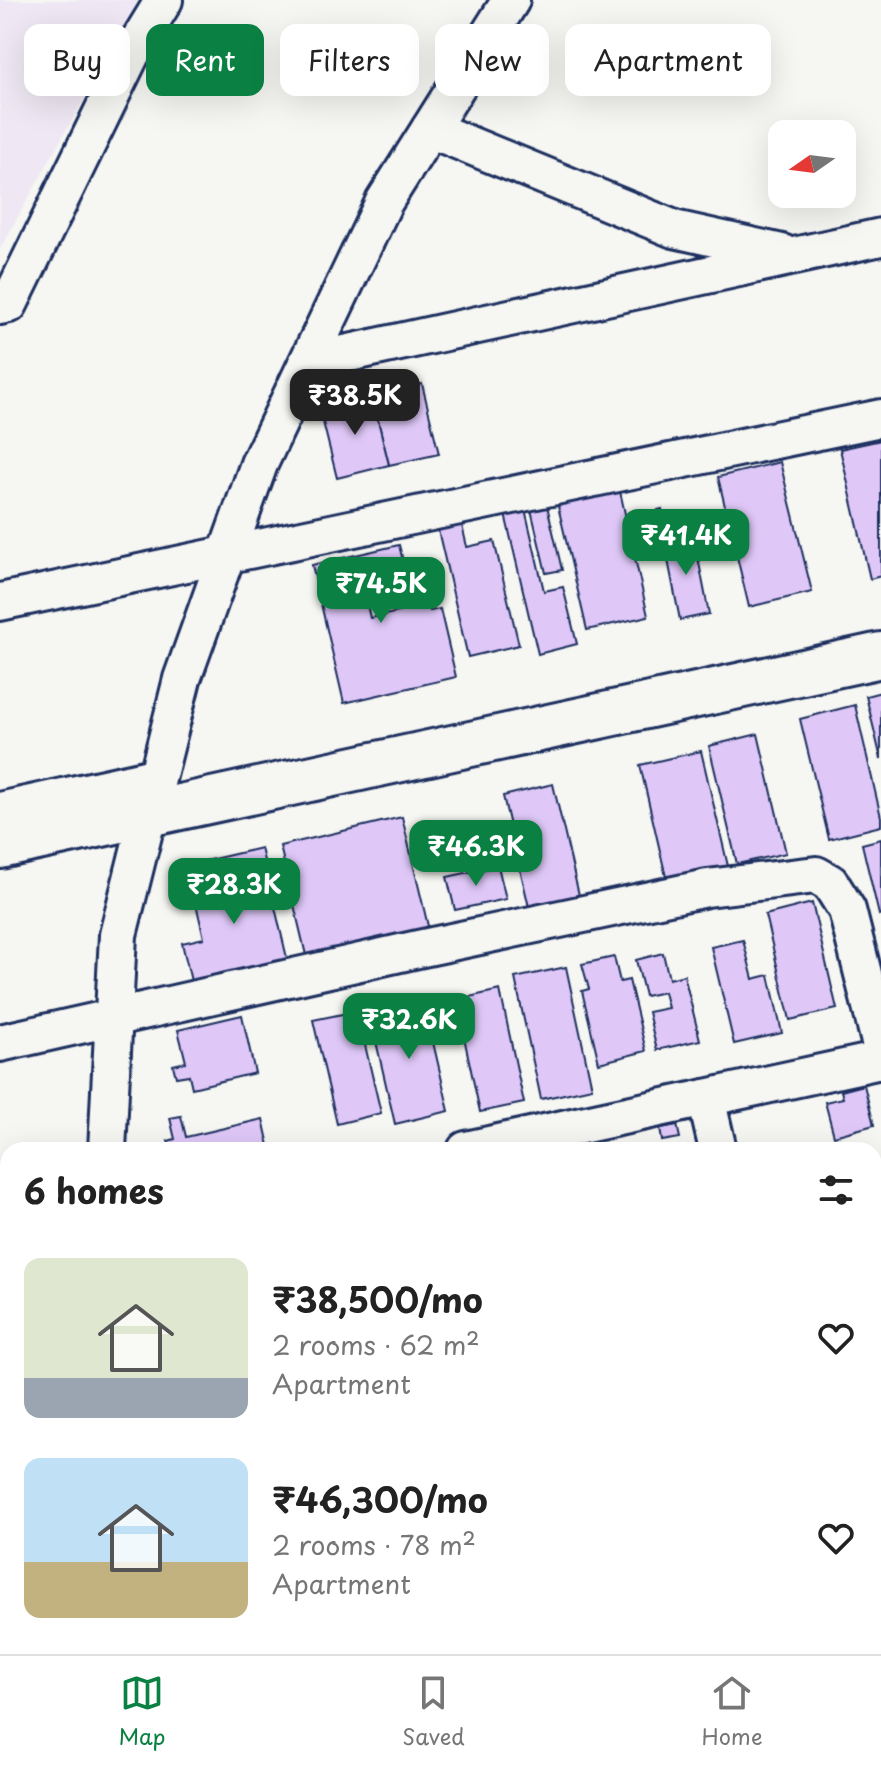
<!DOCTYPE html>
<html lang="en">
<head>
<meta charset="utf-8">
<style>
	:root { --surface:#fff; --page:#f6f6f6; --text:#222; --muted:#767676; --line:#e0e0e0; --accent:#0b8043 }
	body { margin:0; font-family:"Playpen Sans",sans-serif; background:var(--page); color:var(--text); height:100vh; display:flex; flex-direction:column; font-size:30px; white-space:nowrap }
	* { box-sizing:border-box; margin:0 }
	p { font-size:26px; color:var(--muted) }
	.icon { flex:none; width:44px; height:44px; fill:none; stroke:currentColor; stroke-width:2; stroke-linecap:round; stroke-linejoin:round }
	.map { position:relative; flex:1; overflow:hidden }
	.details { position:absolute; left:0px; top:1142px; width:882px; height:512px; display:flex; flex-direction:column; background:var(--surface); border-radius:24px 24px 0 0; box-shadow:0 8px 32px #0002 }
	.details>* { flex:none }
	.banner { position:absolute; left:24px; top:24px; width:834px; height:72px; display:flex; gap:16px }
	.needle { width:52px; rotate:256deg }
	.controls { position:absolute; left:768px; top:120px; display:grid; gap:16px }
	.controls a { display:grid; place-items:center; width:88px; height:88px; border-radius:16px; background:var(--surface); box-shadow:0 8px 32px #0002; font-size:40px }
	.price { position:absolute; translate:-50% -68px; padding:0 18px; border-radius:16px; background:var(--accent); color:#fff; font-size:26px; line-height:52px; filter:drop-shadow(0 2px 4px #0008) }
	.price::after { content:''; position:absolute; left:50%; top:48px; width:24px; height:18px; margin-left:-12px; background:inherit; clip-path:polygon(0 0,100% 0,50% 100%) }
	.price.selected { background:#222; color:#fff }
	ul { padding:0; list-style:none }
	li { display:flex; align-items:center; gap:24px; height:200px; padding:0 24px }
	li span { display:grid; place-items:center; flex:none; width:224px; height:160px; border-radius:16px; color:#555 }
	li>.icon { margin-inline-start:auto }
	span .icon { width:96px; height:96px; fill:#fffc; stroke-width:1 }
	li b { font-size:34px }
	h2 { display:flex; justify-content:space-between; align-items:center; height:96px; padding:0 24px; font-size:34px }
	.chip { padding:0 28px; border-radius:16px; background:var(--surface); box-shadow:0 8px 32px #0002; font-size:28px; line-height:72px }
	.chip.selected { background:var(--accent); color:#fff }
	.menu { display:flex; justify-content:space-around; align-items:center; height:112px; border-top:2px solid var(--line); background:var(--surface); font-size:22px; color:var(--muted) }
	.menu a { display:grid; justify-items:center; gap:4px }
	.menu .selected { color:var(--accent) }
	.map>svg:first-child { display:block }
	.built { fill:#efe8f4 }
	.building { fill:#dfc8f8; stroke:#1b2f5e; stroke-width:2; fill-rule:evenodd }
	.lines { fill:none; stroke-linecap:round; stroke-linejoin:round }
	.street-casing { stroke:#1b2f5e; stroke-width:42 }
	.secondary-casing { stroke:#1b2f5e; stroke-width:50 }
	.street { stroke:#f6f6f2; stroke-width:36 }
	.secondary { stroke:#f6f6f2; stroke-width:44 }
</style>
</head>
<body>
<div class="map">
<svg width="881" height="1654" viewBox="0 0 881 1654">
	<rect width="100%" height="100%" fill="#f6f6f2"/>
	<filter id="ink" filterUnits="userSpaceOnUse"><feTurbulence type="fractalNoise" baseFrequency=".0125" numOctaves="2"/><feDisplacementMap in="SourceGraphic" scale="16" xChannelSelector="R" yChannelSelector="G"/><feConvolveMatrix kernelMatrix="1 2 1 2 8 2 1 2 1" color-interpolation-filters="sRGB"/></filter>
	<g filter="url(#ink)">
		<!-- built -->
		<path class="built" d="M0,0h139l-139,249z"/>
		<!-- building -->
		<g class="building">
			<path d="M422,384l17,70 -50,11 -17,-69z"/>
			<path d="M372,396l17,69 -52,13 -17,-68z"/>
			<path d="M881,440v136l-11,3 -30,-130z"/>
			<path d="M780,462l32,130 -63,15 -31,-130z"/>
			<path d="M619,487l29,129 -61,14 -30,-128z"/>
			<path d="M545,497l17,73 -16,3 -17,-72z"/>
			<path d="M525,509l19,82 19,-4 14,57 -39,10 -33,-140z"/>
			<path d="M662,509l8,38 25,-5 14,72 -29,6 -22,-110z"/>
			<path d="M461,521l6,26 27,-6 25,104 -51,12 -31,-131z"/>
			<path d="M399,545l7,28 15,-3 9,41 10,-2 16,68 -112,26 -32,-138zM389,567l10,45 -29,6 -10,-45z"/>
			<path d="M881,692v67l-15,-63z"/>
			<path d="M855,705l26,112v9l-52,13 -29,-120z"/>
			<path d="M758,734l28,119 -49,11 -28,-118z"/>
			<path d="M701,751l30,128 -61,15 -30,-129z"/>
			<path d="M553,784l29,124 -50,12 -29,-124z"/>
			<path d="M402,817l30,126 -122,29 -30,-126z"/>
			<path d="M881,839v75l-2,1 -17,-71z"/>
			<path d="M261,848l30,127 -96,23 -13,-55 22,-5 -17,-73z"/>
			<path d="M498,866l8,33 -51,11 -8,-33z"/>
			<path d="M812,903l25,106 -47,11 -25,-105z"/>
			<path d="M743,940l10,39 16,-4 13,58 -48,11 -23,-97z"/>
			<path d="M663,953l6,26 15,-4 16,65 -43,10 -9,-38 20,-4 -4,-16 -19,4 -9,-36z"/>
			<path d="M614,957l6,25 9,-2 17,71 -47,12 -17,-72 7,-2 -7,-25z"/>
			<path d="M566,967l26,121 -51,11 -26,-121z"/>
			<path d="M500,990l24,113 -44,9 -24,-112z"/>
			<path d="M423,999l26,112 -54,13 -26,-113z"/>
			<path d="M357,1011l24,102 -44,11 -24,-104z"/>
			<path d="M242,1015l13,58 -63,15 -3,-13 -13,2 -3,-12 13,-3 -8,-32z"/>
			<path d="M864,1085l10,40 -40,11 -9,-34 18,-4 -2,-7z"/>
			<path d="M181,1116l5,21 77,-18 7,31h-99l-3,-9 7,-2 -5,-21z"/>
			<path d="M677,1125l3,13 -18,3 -2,-13z"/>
			<path d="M881,1171v87l-7,2v-88z"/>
			<path d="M8,1265v108l-8,2v-108z"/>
			<path d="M881,1267v38l-7,2v-38z"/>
			<path d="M881,1309v40l-7,2v-40z"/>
			<path d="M881,1364v36l-7,1v-35z"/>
			<path d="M8,1388v91l-8,2v-91z"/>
			<path d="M881,1400v47l-7,2v-47z"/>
			<path d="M881,1455v46l-7,1v-22l3,-1 -3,-22z"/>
			<path d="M56,1646h24l1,8h-77z"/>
			<path d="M400,1646h59l2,8h-59z"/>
			<path d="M474,1646h32l2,8h-32z"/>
			<path d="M529,1646h40l2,8h-40z"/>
			<path d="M587,1646h32l2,8h-32z"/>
			<path d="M626,1646h41v3l-21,5h-18z"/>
			<path d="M679,1646h61l2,8h-61z"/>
			<path d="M759,1646h58l2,8h-58z"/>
		</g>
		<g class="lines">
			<!-- street casing -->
			<g class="street-casing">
				<g id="street">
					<path d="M430,129l244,100 108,24"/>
					<path d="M0,306l9,-2 122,-250 33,-54"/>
					<path d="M308,362l573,-125"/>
					<path d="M0,602l881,-184"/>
					<path d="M0,1043l418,-94 289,-61 109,-13 14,8 17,27 34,136"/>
					<path d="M706,1098l12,52"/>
					<path d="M107,1150l11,-215 64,-256 77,-215 125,-262 127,-202"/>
					<path d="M466,1150l415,-90"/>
					<path d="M0,1250l8,-2"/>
					<path d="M0,1540l8,-2"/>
					<path d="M102,1646v8"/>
					<path d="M831,1646l2,8"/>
				</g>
			</g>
			<!-- secondary casing -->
			<g class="secondary-casing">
				<g id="secondary">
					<path d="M0,815l150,-33"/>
					<path d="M0,846l881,-191"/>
				</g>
			</g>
			<!-- street -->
			<use href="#street" class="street"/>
			<!-- secondary -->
			<use href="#secondary" class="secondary"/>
		</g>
	</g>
</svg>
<div class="controls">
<a><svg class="needle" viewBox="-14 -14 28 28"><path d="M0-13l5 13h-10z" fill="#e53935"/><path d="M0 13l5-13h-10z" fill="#767676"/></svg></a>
</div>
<b class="price selected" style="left:355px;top:437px">₹38.5K</b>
<b class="price" style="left:686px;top:577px">₹41.4K</b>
<b class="price" style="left:381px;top:625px">₹74.5K</b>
<b class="price" style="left:476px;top:888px">₹46.3K</b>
<b class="price" style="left:234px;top:926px">₹28.3K</b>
<b class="price" style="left:409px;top:1061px">₹32.6K</b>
<div class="banner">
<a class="chip">Buy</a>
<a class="chip selected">Rent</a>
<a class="chip">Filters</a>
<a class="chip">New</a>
<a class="chip">Apartment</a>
</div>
<section class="details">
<h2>6 homes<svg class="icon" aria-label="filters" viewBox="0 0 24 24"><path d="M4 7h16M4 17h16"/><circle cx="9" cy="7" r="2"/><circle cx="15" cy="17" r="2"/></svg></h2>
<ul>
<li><span style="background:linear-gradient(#dfe7d0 75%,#9aa5b1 0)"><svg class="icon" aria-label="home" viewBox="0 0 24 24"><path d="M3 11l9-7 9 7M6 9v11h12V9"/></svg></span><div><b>₹38,500/mo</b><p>2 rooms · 62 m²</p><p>Apartment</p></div><svg class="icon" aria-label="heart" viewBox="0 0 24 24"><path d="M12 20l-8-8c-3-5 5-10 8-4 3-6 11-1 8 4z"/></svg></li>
<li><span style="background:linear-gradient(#bfe0f5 65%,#c2b280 0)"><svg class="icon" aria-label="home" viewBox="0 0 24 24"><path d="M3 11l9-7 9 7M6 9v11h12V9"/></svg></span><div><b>₹46,300/mo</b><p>2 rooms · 78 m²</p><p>Apartment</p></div><svg class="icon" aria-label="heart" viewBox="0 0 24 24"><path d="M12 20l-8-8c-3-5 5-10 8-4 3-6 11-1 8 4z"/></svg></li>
</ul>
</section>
</div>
<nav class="menu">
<a class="selected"><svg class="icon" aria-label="map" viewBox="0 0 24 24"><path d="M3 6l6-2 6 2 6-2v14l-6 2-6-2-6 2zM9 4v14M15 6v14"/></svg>Map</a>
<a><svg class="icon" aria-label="saved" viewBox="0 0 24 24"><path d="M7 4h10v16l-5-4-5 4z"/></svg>Saved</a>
<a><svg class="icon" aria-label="home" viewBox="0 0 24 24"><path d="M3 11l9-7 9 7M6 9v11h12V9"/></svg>Home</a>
</nav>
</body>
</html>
